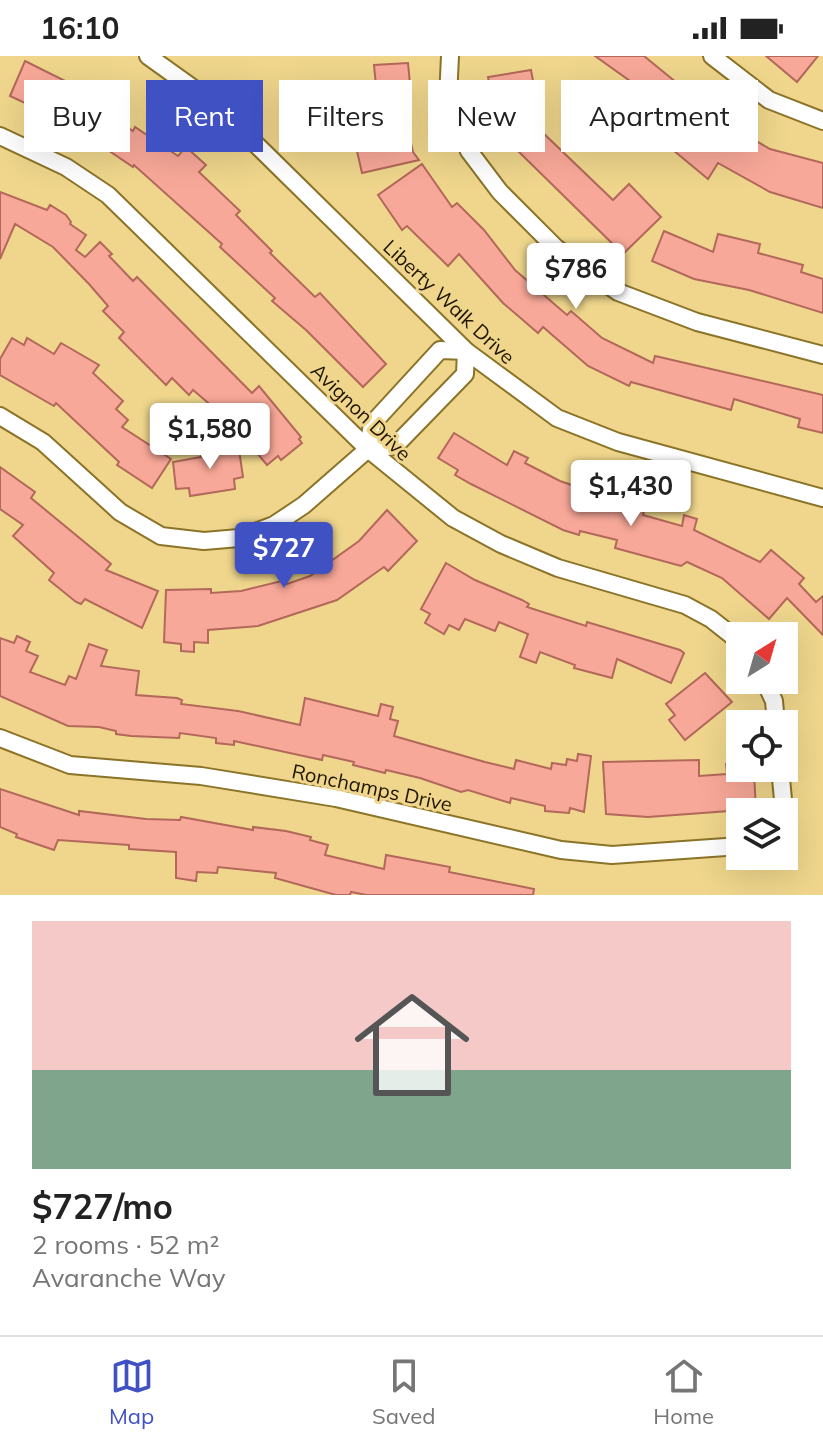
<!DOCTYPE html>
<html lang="en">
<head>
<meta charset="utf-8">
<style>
	:root { --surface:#fff; --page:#f6f6f6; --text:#222; --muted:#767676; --line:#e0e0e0; --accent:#4051c4 }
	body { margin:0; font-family:Mulish,sans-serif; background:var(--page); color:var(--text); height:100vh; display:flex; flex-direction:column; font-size:30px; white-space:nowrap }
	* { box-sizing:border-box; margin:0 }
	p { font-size:26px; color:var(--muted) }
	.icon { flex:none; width:44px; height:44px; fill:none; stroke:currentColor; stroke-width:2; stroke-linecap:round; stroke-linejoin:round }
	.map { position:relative; height:839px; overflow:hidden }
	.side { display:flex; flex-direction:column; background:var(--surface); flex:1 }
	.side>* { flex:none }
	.hud { position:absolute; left:24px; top:24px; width:776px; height:72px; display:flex; gap:16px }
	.needle { width:52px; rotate:37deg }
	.tools { position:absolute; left:726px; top:566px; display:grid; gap:16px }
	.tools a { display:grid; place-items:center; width:72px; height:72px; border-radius:0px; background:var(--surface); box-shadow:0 8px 32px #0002; font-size:40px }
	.price { position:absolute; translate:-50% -68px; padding:0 18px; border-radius:8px; background:#fff; color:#222; font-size:26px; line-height:52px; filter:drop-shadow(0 2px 4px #0008) }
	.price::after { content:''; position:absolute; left:50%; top:48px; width:24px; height:18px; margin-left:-12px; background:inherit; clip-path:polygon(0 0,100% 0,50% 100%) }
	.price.current { background:var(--accent); color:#fff }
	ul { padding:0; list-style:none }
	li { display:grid; align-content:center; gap:16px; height:424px; padding:0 32px }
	li span { display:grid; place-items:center; height:248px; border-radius:0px; color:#555 }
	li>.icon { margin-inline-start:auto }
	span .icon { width:144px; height:144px; fill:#fffc; stroke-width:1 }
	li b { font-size:34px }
	.chip { padding:0 28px; border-radius:0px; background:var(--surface); box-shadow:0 8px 32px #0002; font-size:28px; line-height:72px }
	.chip.current { background:var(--accent); color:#fff }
	.status { display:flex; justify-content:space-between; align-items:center; height:56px; padding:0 40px; background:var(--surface); direction:ltr }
	.status svg { height:22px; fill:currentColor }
	.tab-bar { display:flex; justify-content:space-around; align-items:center; height:112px; border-top:2px solid var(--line); background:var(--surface); font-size:22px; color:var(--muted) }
	.tab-bar a { display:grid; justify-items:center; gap:4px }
	.tab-bar .current { color:var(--accent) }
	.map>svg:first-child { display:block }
	.building { fill:#f8a898; stroke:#b2685a; stroke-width:2 }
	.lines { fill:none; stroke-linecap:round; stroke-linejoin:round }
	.minor-casing { stroke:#8b7328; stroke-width:20 }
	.minor { stroke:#fff; stroke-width:16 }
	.labels { text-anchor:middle; stroke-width:6; stroke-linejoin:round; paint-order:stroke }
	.street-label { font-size:20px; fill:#201600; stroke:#efd68c }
</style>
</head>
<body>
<div class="status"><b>16:10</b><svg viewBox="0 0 49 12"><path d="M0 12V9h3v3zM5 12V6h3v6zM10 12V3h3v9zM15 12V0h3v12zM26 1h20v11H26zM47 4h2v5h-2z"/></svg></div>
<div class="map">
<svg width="823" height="839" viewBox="0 0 823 839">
	<rect width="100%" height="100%" fill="#efd68c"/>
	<!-- building -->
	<g class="building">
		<path d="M595,0h49l83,68 43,25 53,14v45l-53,-16 -52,-29 -10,16 -52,-43 10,-11 -36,-31 7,-8z"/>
		<path d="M766,0h52l-21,26z"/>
		<path d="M25,5l66,33 6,-10 19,10 -10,19 27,18 2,-4 43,29 8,-9 20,18 -7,7 41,39 -4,4 36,36 -2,2 45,44 5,-4 66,71 -23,23 -57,-57 -34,-29 3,-3 -55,-51 2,-3 -88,-79 -1,2 -34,-23 2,-3 -33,-18 -58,-27z"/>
		<path d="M408,7l3,32 -34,2 -3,-32z"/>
		<path d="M531,14l8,43 -43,7 -8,-43z"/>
		<path d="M405,62l8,34 6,8 -57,13 -10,-44z"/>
		<path d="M540,74l73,70 16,-16 32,33 -38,37 -104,-102z"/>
		<path d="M422,108l30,43 5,-4 27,27 31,40 52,45 4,-4 31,27 51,25 2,-7 168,39v38l-25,-6 2,-8 -66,-20 -3,11 -100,-28 -2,4 -41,-20 -45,-39 -5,6 -35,-30 -44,-49 -11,12 -41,-40 -5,4 -24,-35z"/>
		<path d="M0,136l47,18 3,-5 16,10 5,7 -1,2 16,11 -10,15 9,7 15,-15 12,12 -3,2 24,25 4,-4 115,116 7,-7 42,51 -2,2 3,4 -21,17 -3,-4 -11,9 -45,-54 -2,2 -27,-23 -4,5 -17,-17 -6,7 -47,-47 5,-6 -21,-21 5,-5 -19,-22 -36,-37 -38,-23 -15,35z"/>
		<path d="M664,175l49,21 5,-18 42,10 -2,9 45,12 -2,7 22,7v34l-74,-23 -55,-11 -42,-18z"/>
		<path d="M12,282l12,7 3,-7 27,16 7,-11 38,22 -6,8 30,28 -7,8 12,11 -6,7 49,32 -19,29 -35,-23 2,-3 -63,-59 -2,3 -54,-31v-16z"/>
		<path d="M454,377l53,32 7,-14 14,7 -3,5 35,18 47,16 1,-7 39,10 -4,15 39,11 2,-11 13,4 -3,11 66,32 11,-12 33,28 -5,6 17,18 7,-6v39l-36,-37 -18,21 -47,-41 -35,-16 -6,4 -66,-18 2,-8 -37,-9 -1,4 -16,-5 -92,-46 -16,-9 3,-5 -20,-12z"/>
		<path d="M238,387l5,34 -9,2 1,10 -45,7 -1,-8 -13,1 -3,-27 28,-5 -1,-8z"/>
		<path d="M0,411l35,25 -4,6 80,66 -5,6 52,21 -16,37 -57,-29 -4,5 -5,-2 -27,-22 5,-7 -41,-37 10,-11 -23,-16z"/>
		<path d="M387,454l30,31 -29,30 -4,-4 -47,33 -79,26 -50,4v13l-14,-1v10l-13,-1v-7l-17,-2 2,-52 45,-1v4l30,-2 45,-11 1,4 23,-8 49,-35z"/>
		<path d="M446,507l29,17 47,20 7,4 -2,3 59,19 1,-4 93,28 4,3 -13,30 -54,-24 -5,19 -38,-10 1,-3 -35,-13 -4,11 -16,-6 8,-23 -29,-12 -4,9 -30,-12 -6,11 -10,-5 -5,9 -19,-11 5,-9 -9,-5z"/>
		<path d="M17,580l13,6 -4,9 12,5 -8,16 35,13 4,-9 7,3 13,-35 18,6 -6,16 38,5 -3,24 41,3 5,2 -1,4 57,7 62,14 5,-27 73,18 3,-12 12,3 -3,12 8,2 -4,15 91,26 29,7 2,-9 35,9 1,-6 14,2 1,-6 10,2 1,-7 13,2 -7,56 -14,-4 -1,5 -24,-2v-5l-34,-8 -1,5 -42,-13 -7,2 -41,-14 -34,-8 -1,3 -32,-8 1,-3 -31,-7 -1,5 -88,-19v4l-18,-2v-5l-36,-5 -1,5 -48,-2 -15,-2v-3l-17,-4 -31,-1 -68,-30v-58l14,5z"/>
		<path d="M705,617l27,29 -47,38 -16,-20 6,-5 -9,-11z"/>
		<path d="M699,704v16l28,-2 -1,-10h14l5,10 9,-1 2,36 -108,8 -42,-3 -3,-52z"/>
		<path d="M0,733l79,26v-4l67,8 34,1 1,-3 72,13v-3l33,4 25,6 -1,3 18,5 -3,10 59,14 2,-14 64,12 -1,5 85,17 -1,6h-167l-15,-3 -1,3h-14l-61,-17 1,-5 -58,-6 -1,6 -20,-1 -1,9 -20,-3v-26l-47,-3v-4l-71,-5 -4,10 -38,-13 1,-3 -17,-7z"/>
	</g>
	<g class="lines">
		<!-- minor casing -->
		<g class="minor-casing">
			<g id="minor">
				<path d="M148,0l67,48 251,247 91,67 61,24 205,56"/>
				<path d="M450,0l-2,42 21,53 31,41 56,56 62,44 79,30 126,33"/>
				<path d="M712,0l57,44 54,21"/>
				<path d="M0,80l66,31 42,28 260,254 85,69 48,26 57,24 127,37 26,14 29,23"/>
				<path d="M0,360l43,26 77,70 41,24 43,5 35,-3 35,-13 30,-20 64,-56 27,-3 70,-72 1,-23 -26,-1 -68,74 -4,25"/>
				<path d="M764,624l10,21 2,23"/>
				<path d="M0,682l70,27 131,11 135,22 225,52 51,5 128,-9"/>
				<path d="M780,712l7,74h-3"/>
			</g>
		</g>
		<!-- minor -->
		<use href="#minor" class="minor"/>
	</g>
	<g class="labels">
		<!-- street labels -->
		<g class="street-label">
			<text transform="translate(449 246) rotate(43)" y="7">Liberty Walk Drive</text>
			<text transform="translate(361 356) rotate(44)" y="7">Avignon Drive</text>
			<text transform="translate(372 732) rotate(12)" y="7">Ronchamps Drive</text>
		</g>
	</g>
</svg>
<div class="tools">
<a><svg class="needle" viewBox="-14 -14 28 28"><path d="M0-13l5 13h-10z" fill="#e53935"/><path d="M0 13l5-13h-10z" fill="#767676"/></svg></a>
<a><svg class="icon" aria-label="locate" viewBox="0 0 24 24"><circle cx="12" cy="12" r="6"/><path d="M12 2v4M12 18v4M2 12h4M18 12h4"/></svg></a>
<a><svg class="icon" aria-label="layers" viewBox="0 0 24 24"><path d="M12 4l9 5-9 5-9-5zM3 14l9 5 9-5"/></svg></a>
</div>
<b class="price" style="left:576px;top:255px">$786</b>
<b class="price" style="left:210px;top:415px">$1,580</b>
<b class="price" style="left:631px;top:472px">$1,430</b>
<b class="price current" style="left:284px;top:534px">$727</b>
<div class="hud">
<a class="chip">Buy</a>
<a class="chip current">Rent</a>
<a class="chip">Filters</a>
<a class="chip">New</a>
<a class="chip">Apartment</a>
</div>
</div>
<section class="side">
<ul>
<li><span style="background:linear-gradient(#f6c9c9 60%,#7fa58c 0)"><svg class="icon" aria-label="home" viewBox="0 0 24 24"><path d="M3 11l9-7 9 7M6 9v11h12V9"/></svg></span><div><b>$727/mo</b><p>2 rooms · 52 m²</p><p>Avaranche Way</p></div></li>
</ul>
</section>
<nav class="tab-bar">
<a class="current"><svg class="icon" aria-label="map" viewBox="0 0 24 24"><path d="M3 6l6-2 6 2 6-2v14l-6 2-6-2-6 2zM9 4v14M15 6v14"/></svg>Map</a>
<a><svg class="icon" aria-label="saved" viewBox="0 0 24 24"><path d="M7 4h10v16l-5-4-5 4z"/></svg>Saved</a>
<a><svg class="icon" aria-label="home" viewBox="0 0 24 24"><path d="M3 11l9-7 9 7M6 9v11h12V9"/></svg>Home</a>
</nav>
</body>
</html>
